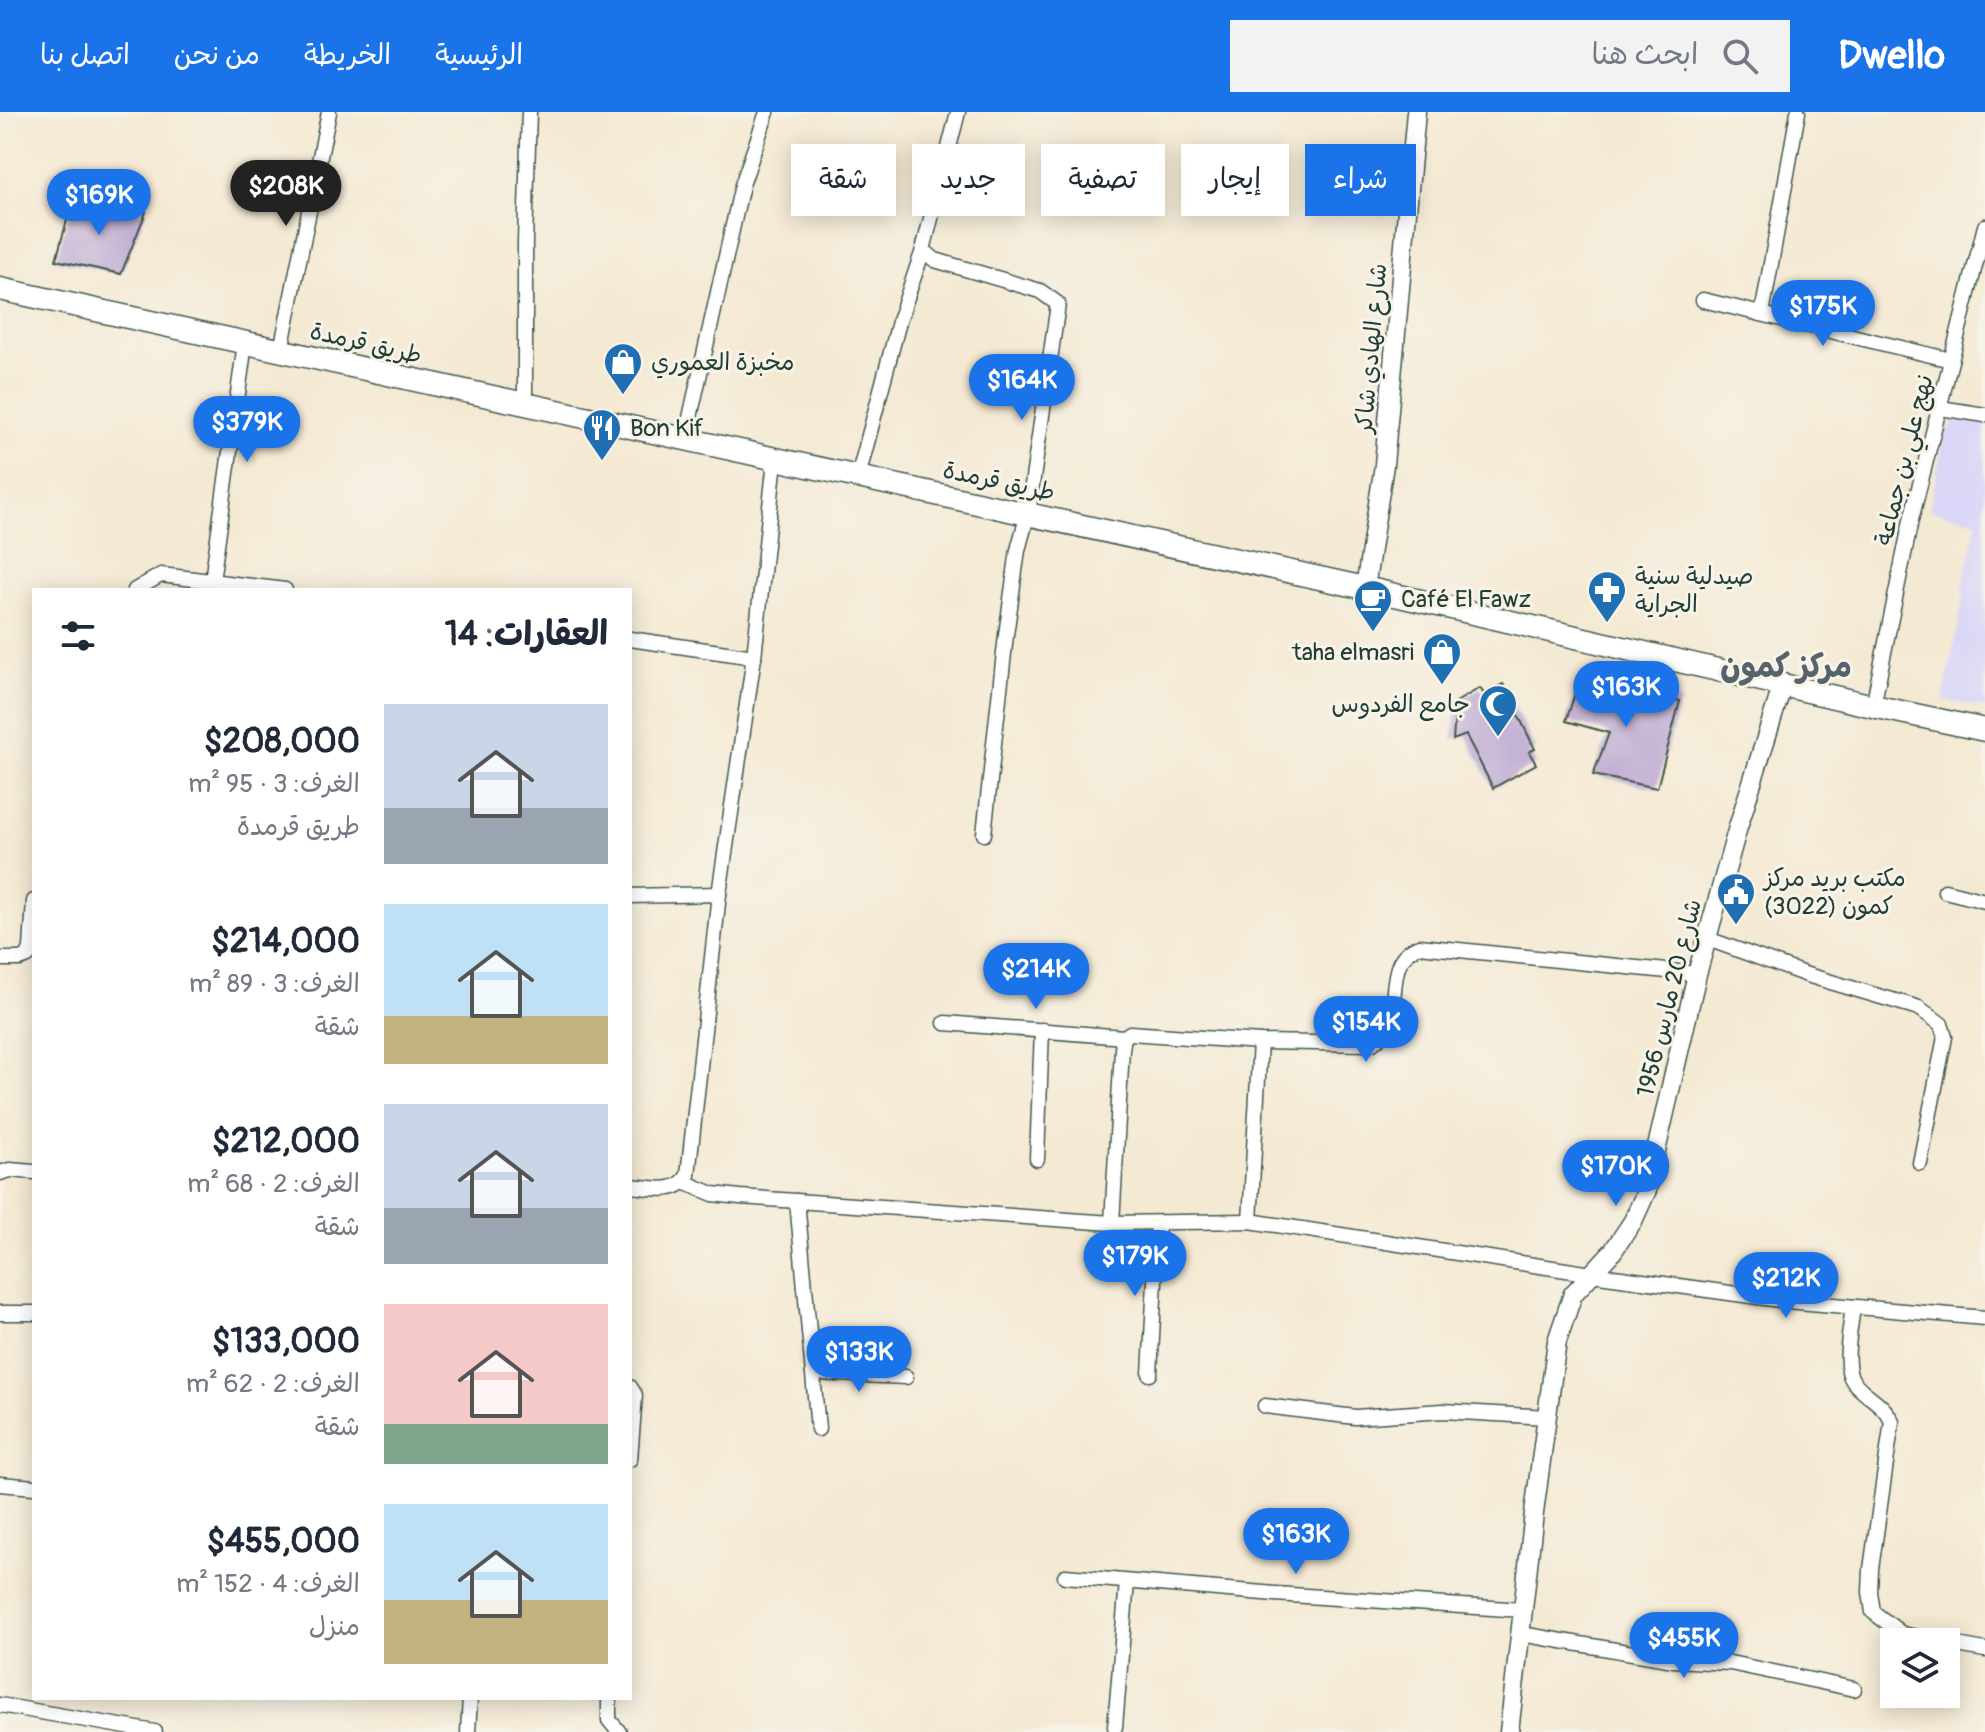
<!DOCTYPE html>
<html lang="ar">
<head>
<meta charset="utf-8">
<style>
	:root { --surface:#fff; --page:#f2f2f3; --text:#1f2937; --muted:#747a83; --accent:#1a73e8 }
	body { margin:0; font-family:Pangolin,"Playpen Sans Arabic",sans-serif; background:var(--page); color:var(--text); direction:rtl; height:100vh; display:flex; flex-direction:column; font-size:30px; white-space:nowrap }
	* { box-sizing:border-box; margin:0 }
	p { font-size:26px; color:var(--muted) }
	.icon { flex:none; width:44px; height:44px; fill:none; stroke:currentColor; stroke-width:2; stroke-linecap:round; stroke-linejoin:round }
	.map { position:relative; flex:1; overflow:hidden; direction:ltr }
	.drawer { position:absolute; left:32px; top:476px; width:600px; height:1112px; display:flex; flex-direction:column; background:var(--surface); border-radius:0px; box-shadow:0 4px 20px #0003; direction:rtl }
	.drawer>* { flex:none }
	.top-card { position:absolute; left:656px; top:32px; width:760px; height:72px; direction:rtl; display:flex; gap:16px }
	.tools { position:absolute; left:1880px; top:1516px; display:grid; gap:16px }
	.tools a { display:grid; place-items:center; width:80px; height:80px; border-radius:0px; background:var(--surface); box-shadow:0 4px 20px #0003; font-size:40px }
	.price { position:absolute; translate:-50% -68px; padding:0 18px; border-radius:28px; background:var(--accent); color:#fff; font-size:26px; line-height:52px; filter:drop-shadow(0 2px 4px #0008) }
	.price::after { content:''; position:absolute; left:50%; top:48px; width:24px; height:18px; margin-left:-12px; background:inherit; clip-path:polygon(0 0,100% 0,50% 100%) }
	.price.on { background:#222; color:#fff }
	ul { padding:0; list-style:none }
	li { display:flex; align-items:center; gap:24px; height:200px; padding:0 24px }
	li span { display:grid; place-items:center; flex:none; width:224px; height:160px; border-radius:0px; color:#555 }
	li>.icon { margin-inline-start:auto }
	span .icon { width:96px; height:96px; fill:#fffc; stroke-width:1 }
	li b { font-size:34px }
	h2 { display:flex; justify-content:space-between; align-items:center; height:96px; padding:0 24px; font-size:34px }
	.chip { padding:0 28px; border-radius:0px; background:var(--surface); box-shadow:0 4px 20px #0003; font-size:28px; line-height:72px }
	.chip.on { background:var(--accent); color:#fff }
	header { display:flex; align-items:center; gap:48px; box-sizing:border-box; height:112px; padding:0 40px; background:var(--accent); color:#fff }
	header strong { font-size:38px }
	nav { display:flex; gap:44px; margin-inline-start:auto; font-size:28px }
	.search { width:560px; height:72px; background:var(--page); display:flex; align-items:center; gap:20px; box-sizing:border-box; padding:0 28px; border-radius:0px; color:var(--muted); font-size:30px }
	.map>svg:first-child { display:block }
	.built { fill:#dad6f7 }
	.building { fill:#bca9d2 }
	.lines { fill:none; stroke-linecap:round; stroke-linejoin:round }
	.minor-casing { stroke:#3f574c; stroke-width:17 }
	.tertiary-casing { stroke:#3f574c; stroke-width:21 }
	.primary-casing { stroke:#3f574c; stroke-width:25 }
	.minor { stroke:#fff; stroke-width:14 }
	.tertiary { stroke:#fff; stroke-width:18 }
	.primary { stroke:#fff; stroke-width:22 }
	.labels { text-anchor:middle; stroke-width:6; stroke-linejoin:round; paint-order:stroke }
	.street-label { font-size:24px; fill:#1f3d34; stroke:#f7f3e8 }
	.poi-label { font-size:24px; fill:#1f3d34; stroke:#f7f3e8; text-anchor:start }
	.district-label { font-size:32px; font-weight:bold; fill:#56636b; stroke:#f7f3e8 }
</style>
</head>
<body>
<header>
<strong>Dwello</strong>
<div class="search"><svg class="icon" aria-label="search" viewBox="0 0 24 24"><circle cx="10" cy="10" r="6"/><path d="M15 15l6 6"/></svg>ابحث هنا</div>
<nav><a>الرئيسية</a><a>الخريطة</a><a>من نحن</a><a>اتصل بنا</a></nav>
</header>
<div class="map">
<svg width="1985" height="1620" viewBox="0 0 1985 1620">
	<rect width="100%" height="100%" fill="#f7f3e8"/>
	<filter id="ink" filterUnits="userSpaceOnUse"><feTurbulence type="fractalNoise" baseFrequency=".0125" numOctaves="2"/><feDisplacementMap in="SourceGraphic" scale="16" xChannelSelector="R" yChannelSelector="G"/><feConvolveMatrix kernelMatrix="1 2 1 2 8 2 1 2 1" color-interpolation-filters="sRGB"/></filter>
	<filter id="wash" filterUnits="userSpaceOnUse"><feTurbulence type="fractalNoise" baseFrequency=".006" numOctaves="4" result="noise"/><feDisplacementMap in="SourceGraphic" scale="32" xChannelSelector="R" yChannelSelector="G"/><feGaussianBlur stdDeviation="1.8" result="paint"/><feColorMatrix in="noise" values="0 0 0 0 0 0 0 0 0 0 0 0 0 0 0 0 0 1.4 0 .05"/><feComposite in="paint" operator="in"/></filter>
	<g filter="url(#wash)">
		<rect width="100%" height="100%" fill="#f4e9d3"/>
		<!-- built -->
		<path class="built" d="M1959,308l26,4v284l-42,-8 21,-106 -2,-6 16,-67 -49,-11 17,-80z"/>
		<g id="blocks">
			<!-- building -->
			<g class="building">
				<path d="M72,90l74,10 -25,62 -65,-14z"/>
				<path d="M1581,563l99,26 -23,87 -64,-13 16,-42 -43,-12z"/>
				<path d="M1503,572l32,65 -6,3 7,12 -43,24 -27,-53 -13,5 3,-38 24,-14 4,6z"/>
			</g>
		</g>
	</g>
	<g filter="url(#ink)">
		<use href="#blocks" fill-opacity="0" stroke="#3f574c" stroke-width="2"/>
		<g class="lines">
			<!-- minor casing -->
			<g class="minor-casing">
				<g id="minor">
					<path d="M958,0l-35,138 12,10 105,31 18,13 -30,209 -10,37 -12,85 -22,199"/>
					<path d="M1703,188l248,60"/>
					<path d="M1762,202l36,-202"/>
					<path d="M281,238l48,-238"/>
					<path d="M525,293v-163l4,-130"/>
					<path d="M1940,296l45,7"/>
					<path d="M685,328l57,-255 25,-73"/>
					<path d="M858,365l42,-159 23,-68"/>
					<path d="M212,469l33,-238"/>
					<path d="M135,478l26,-15 124,15"/>
					<path d="M630,527l124,18"/>
					<path d="M1873,594l38,-186 74,-294"/>
					<path d="M1945,779l40,10"/>
					<path d="M630,784l89,-2"/>
					<path d="M1708,827l99,36 112,33 22,16 4,13 -25,126"/>
					<path d="M0,847h20l8,-3 3,-8 3,-47"/>
					<path d="M945,911l179,14"/>
					<path d="M1037,1047l5,-129"/>
					<path d="M0,1061l10,-3 24,2"/>
					<path d="M684,1070l29,12 27,3 372,26 138,-2 342,53 195,27 198,17"/>
					<path d="M630,1074c20,1 47,10 58,-11l31,-281 35,-237 21,-197"/>
					<path d="M797,1089l21,228"/>
					<path d="M1250,1109l10,-179"/>
					<path d="M1112,1111l10,-174 2,-12 6,-4 130,9 111,2c40,-25 5,-82 48,-98l278,28"/>
					<path d="M1853,1195c-2,18 -11,59 0,74 12,16 28,19 39,40l-21,148 -1,23 3,20 29,22 39,8"/>
					<path d="M0,1201h34"/>
					<path d="M813,1261l93,4"/>
					<path d="M1150,1262l8,-150"/>
					<path d="M630,1275l5,8 -5,64"/>
					<path d="M1265,1294l90,11 88,-6 105,6"/>
					<path d="M0,1372l34,3"/>
					<path d="M1065,1464l210,18 248,16"/>
					<path d="M1521,1522l153,26 56,3 124,26"/>
					<path d="M1946,1531l39,7"/>
					<path d="M609,1586v22l10,12"/>
					<path d="M0,1593l155,27"/>
					<path d="M1115,1615l12,-145"/>
					<path d="M468,1620l2,-34"/>
				</g>
			</g>
			<!-- tertiary casing -->
			<g class="tertiary-casing">
				<g id="tertiary">
					<path d="M1365,476l19,-123 32,-353"/>
					<path d="M1509,1620l25,-219 23,-172 16,-47 40,-43 20,-30 14,-31 50,-216 41,-147 45,-143"/>
				</g>
			</g>
			<!-- primary casing -->
			<g class="primary-casing">
				<path id="primary" d="M0,177l1365,299 508,118 112,24"/>
			</g>
			<!-- minor -->
			<use href="#minor" class="minor"/>
			<!-- tertiary -->
			<use href="#tertiary" class="tertiary"/>
			<!-- primary -->
			<use href="#primary" class="primary"/>
		</g>
	</g>
	<!-- icons -->
	<defs>
		<g id="shop-pin" transform="scale(2)"><path d="M0 17L-7.5 6A9.5 9.5 0 1 1 7.5 6Z" fill="#1f6fb2" stroke="#f7f3e8"/><path d="M-5-2.5h2.3a2.7 3.5 0 0 1 5.4 0H5L5.5 6h-11ZM-1.5-2.5h3a1.5 2.3 0 0 0-3 0Z" fill="#fff"/></g>
		<g id="restaurant-pin" transform="scale(2)"><path d="M0 17L-7.5 6A9.5 9.5 0 1 1 7.5 6Z" fill="#1f6fb2" stroke="#f7f3e8"/><path d="M-5-6h1v4h1v-4h1v4h1v-4h1v5L-1.5 .5V6h-2V.5L-5-1ZM5-6V6H3V1.5H1.5Q1.5-4 5-6Z" fill="#fff"/></g>
		<g id="pharmacy-pin" transform="scale(2)"><path d="M0 17L-7.5 6A9.5 9.5 0 1 1 7.5 6Z" fill="#1f6fb2" stroke="#f7f3e8"/><path d="M-2-6h4v4h4v4h-4v4h-4v-4h-4v-4h4Z" fill="#fff"/></g>
		<g id="cafe-pin" transform="scale(2)"><path d="M0 17L-7.5 6A9.5 9.5 0 1 1 7.5 6Z" fill="#1f6fb2" stroke="#f7f3e8"/><path d="M-5.5-4.5H6V0H3Q3 3.5 0 3.5H-2.5Q-5.5 3.5-5.5 0ZM3-3.2v2h1.7v-2ZM-6 4.5H4V6H-6Z" fill="#fff"/></g>
		<g id="mosque-pin" transform="scale(2)"><path d="M0 17L-7.5 6A9.5 9.5 0 1 1 7.5 6Z" fill="#1f6fb2" stroke="#f7f3e8"/><path d="M3.5-4.9A6 6 0 1 0 3.5 4.9A5 5 0 1 1 3.5-4.9Z" fill="#fff"/></g>
		<g id="civic-pin" transform="scale(2)"><path d="M0 17L-7.5 6A9.5 9.5 0 1 1 7.5 6Z" fill="#1f6fb2" stroke="#f7f3e8"/><path d="M-.6-6.5H3V-4.5H.6V-3L4-1V1h2V6H-6V1h2V-1L-.6-3ZM-1.2 2.5V6h2.4V2.5Z" fill="#fff"/></g>
	</defs>
	<g fill-rule="evenodd">
		<use href="#shop-pin" x="623" y="250"/>
		<use href="#restaurant-pin" x="602" y="316"/>
		<use href="#pharmacy-pin" x="1607" y="478"/>
		<use href="#cafe-pin" x="1373" y="487"/>
		<use href="#shop-pin" x="1442" y="540"/>
		<use href="#mosque-pin" x="1498" y="592"/>
		<use href="#civic-pin" x="1736" y="780"/>
	</g>
	<g class="labels">
		<!-- street labels -->
		<g class="street-label">
			<text transform="translate(366 231) rotate(13)" y="8">طريق قرمدة</text>
			<text transform="translate(1371 236) rotate(-85)" y="8">شارع الهادي شاكر</text>
			<text transform="translate(1904 348) rotate(-76)" y="8">نهج علي بن جماعة</text>
			<text transform="translate(999 369) rotate(12)" y="8">طريق قرمدة</text>
			<text transform="translate(1669 886) rotate(-76)" y="8">شارع 20 مارس 1956</text>
		</g>
		<!-- poi labels -->
		<g class="poi-label">
			<text x="651" y="258">مخبزة العموري</text>
			<text x="630" y="324">Bon Kif</text>
			<text x="1635" y="472">صيدلية سنية<tspan x="1635" dy="28">الجراية</tspan></text>
			<text x="1401" y="495">Café El Fawz</text>
			<text x="1414" y="548" text-anchor="end">taha elmasri</text>
			<text x="1470" y="600" text-anchor="end">جامع الفردوس</text>
			<text x="1764" y="774">مكتب بريد مركز<tspan x="1764" dy="28">كمون (3022)</tspan></text>
		</g>
		<!-- district labels -->
		<g class="district-label">
			<text x="1786" y="565">مركز كمون</text>
		</g>
	</g>
</svg>
<div class="tools">
<a><svg class="icon" aria-label="layers" viewBox="0 0 24 24"><path d="M12 4l9 5-9 5-9-5zM3 14l9 5 9-5"/></svg></a>
</div>
<b class="price on" style="left:286px;top:116px">$208K</b>
<b class="price" style="left:99px;top:125px">$169K</b>
<b class="price" style="left:1823px;top:236px">$175K</b>
<b class="price" style="left:1022px;top:310px">$164K</b>
<b class="price" style="left:247px;top:352px">$379K</b>
<b class="price" style="left:1626px;top:617px">$163K</b>
<b class="price" style="left:1036px;top:899px">$214K</b>
<b class="price" style="left:1366px;top:952px">$154K</b>
<b class="price" style="left:1616px;top:1096px">$170K</b>
<b class="price" style="left:1135px;top:1186px">$179K</b>
<b class="price" style="left:1786px;top:1208px">$212K</b>
<b class="price" style="left:859px;top:1282px">$133K</b>
<b class="price" style="left:1296px;top:1464px">$163K</b>
<b class="price" style="left:1684px;top:1568px">$455K</b>
<div class="top-card">
<a class="chip on">شراء</a>
<a class="chip">إيجار</a>
<a class="chip">تصفية</a>
<a class="chip">جديد</a>
<a class="chip">شقة</a>
</div>
<section class="drawer">
<h2>العقارات: 14<svg class="icon" aria-label="filters" viewBox="0 0 24 24"><path d="M4 7h16M4 17h16"/><circle cx="9" cy="7" r="2"/><circle cx="15" cy="17" r="2"/></svg></h2>
<ul>
<li><span style="background:linear-gradient(#c9d6e8 65%,#9aa5b1 0)"><svg class="icon" aria-label="home" viewBox="0 0 24 24"><path d="M3 11l9-7 9 7M6 9v11h12V9"/></svg></span><div><b>$208,000</b><p>الغرف: 3 · 95 m²</p><p>طريق قرمدة</p></div></li>
<li><span style="background:linear-gradient(#bfe0f5 70%,#c2b280 0)"><svg class="icon" aria-label="home" viewBox="0 0 24 24"><path d="M3 11l9-7 9 7M6 9v11h12V9"/></svg></span><div><b>$214,000</b><p>الغرف: 3 · 89 m²</p><p>شقة</p></div></li>
<li><span style="background:linear-gradient(#c9d6e8 65%,#9aa5b1 0)"><svg class="icon" aria-label="home" viewBox="0 0 24 24"><path d="M3 11l9-7 9 7M6 9v11h12V9"/></svg></span><div><b>$212,000</b><p>الغرف: 2 · 68 m²</p><p>شقة</p></div></li>
<li><span style="background:linear-gradient(#f6c9c9 75%,#7fa58c 0)"><svg class="icon" aria-label="home" viewBox="0 0 24 24"><path d="M3 11l9-7 9 7M6 9v11h12V9"/></svg></span><div><b>$133,000</b><p>الغرف: 2 · 62 m²</p><p>شقة</p></div></li>
<li><span style="background:linear-gradient(#bfe0f5 60%,#c2b280 0)"><svg class="icon" aria-label="home" viewBox="0 0 24 24"><path d="M3 11l9-7 9 7M6 9v11h12V9"/></svg></span><div><b>$455,000</b><p>الغرف: 4 · 152 m²</p><p>منزل</p></div></li>
</ul>
</section>
</div>
</body>
</html>
